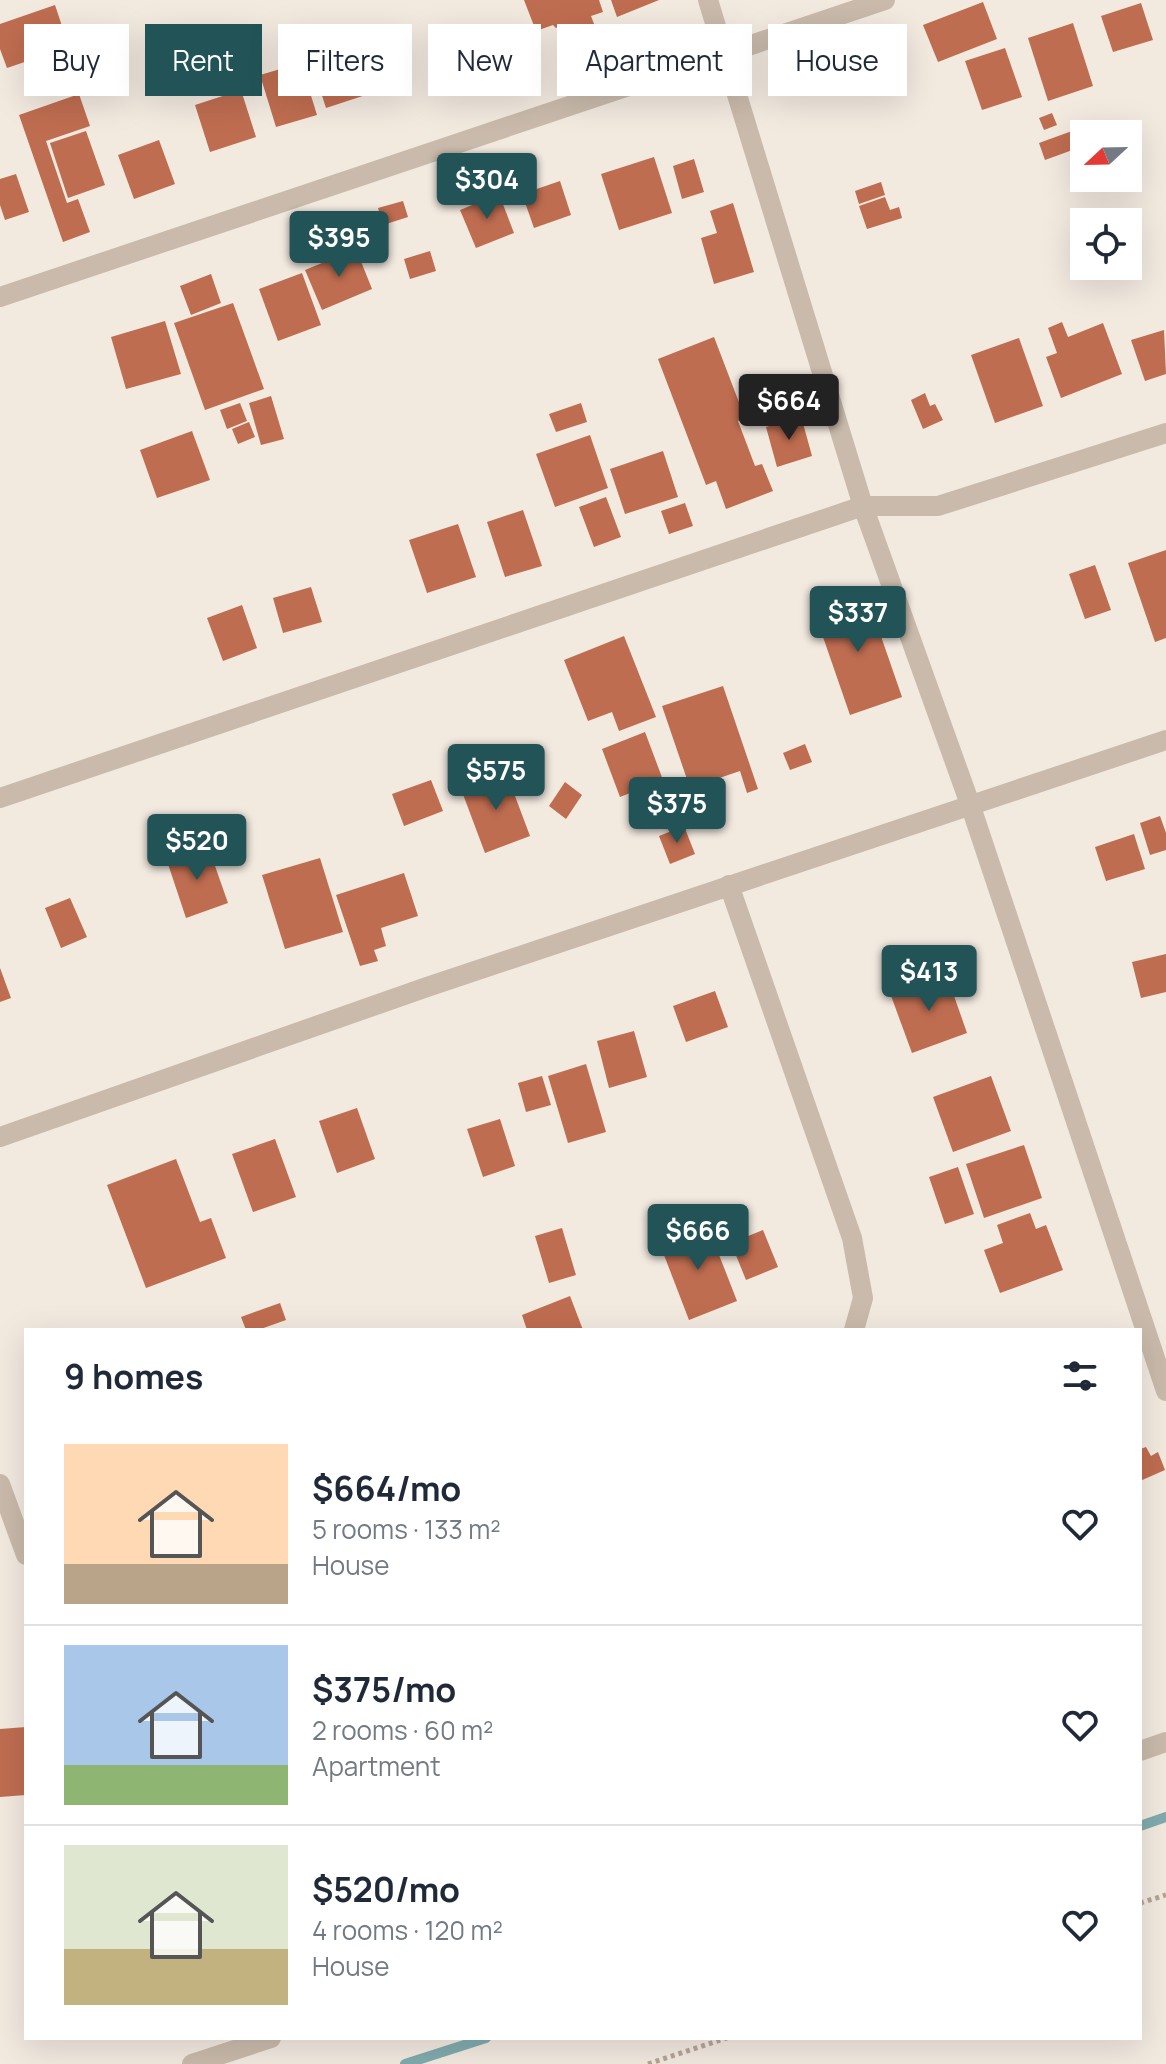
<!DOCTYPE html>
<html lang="en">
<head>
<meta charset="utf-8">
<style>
	:root { --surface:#fff; --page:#f6f6f7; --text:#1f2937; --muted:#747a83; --line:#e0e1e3; --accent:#225357 }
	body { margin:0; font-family:Manrope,sans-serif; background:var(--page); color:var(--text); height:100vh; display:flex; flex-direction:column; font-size:30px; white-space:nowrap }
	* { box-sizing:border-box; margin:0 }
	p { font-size:26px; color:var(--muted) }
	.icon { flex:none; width:44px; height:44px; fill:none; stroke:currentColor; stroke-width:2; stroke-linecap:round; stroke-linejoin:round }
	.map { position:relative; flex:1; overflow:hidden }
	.drawer { position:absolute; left:24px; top:1328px; width:1118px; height:712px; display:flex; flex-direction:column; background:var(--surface); border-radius:0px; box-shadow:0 8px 32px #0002 }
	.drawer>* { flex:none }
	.banner { position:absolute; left:24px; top:24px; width:1118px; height:72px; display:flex; gap:16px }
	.needle { width:52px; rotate:248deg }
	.buttons { position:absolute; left:1070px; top:120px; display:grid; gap:16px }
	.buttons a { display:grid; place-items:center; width:72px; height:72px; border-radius:0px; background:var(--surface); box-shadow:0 8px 32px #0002; font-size:40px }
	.price { position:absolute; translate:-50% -68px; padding:0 18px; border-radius:8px; background:var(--accent); color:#fff; font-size:26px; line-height:52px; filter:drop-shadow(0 2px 4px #0008) }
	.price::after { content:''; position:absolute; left:50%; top:48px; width:24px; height:18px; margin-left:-12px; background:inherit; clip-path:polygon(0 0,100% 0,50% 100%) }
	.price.selected { background:#222; color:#fff }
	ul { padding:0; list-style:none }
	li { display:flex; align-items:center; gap:24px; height:200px; padding:0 40px }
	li+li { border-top:2px solid var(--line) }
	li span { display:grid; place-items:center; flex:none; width:224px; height:160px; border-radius:0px; color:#555 }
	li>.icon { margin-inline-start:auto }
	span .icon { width:96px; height:96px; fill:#fffc; stroke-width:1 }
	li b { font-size:34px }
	h2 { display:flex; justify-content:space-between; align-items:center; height:96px; padding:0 40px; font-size:34px }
	.tag { padding:0 28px; border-radius:0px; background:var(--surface); box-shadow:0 8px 32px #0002; font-size:28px; line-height:72px }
	.tag.selected { background:var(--accent); color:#fff }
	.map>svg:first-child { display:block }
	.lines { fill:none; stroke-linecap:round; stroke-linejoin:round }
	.stream { stroke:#80abad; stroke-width:10 }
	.building { fill:#bf6d50 }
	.path { stroke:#b5a496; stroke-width:5; stroke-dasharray:4 4; stroke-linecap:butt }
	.minor { stroke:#c9baab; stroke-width:20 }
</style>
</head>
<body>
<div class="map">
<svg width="1166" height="2064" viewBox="0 0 1166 2064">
	<rect width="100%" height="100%" fill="#f2e9df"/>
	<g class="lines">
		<!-- stream -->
		<g class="stream">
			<path d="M1140,1826l26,-9"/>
			<path d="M405,2064l81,-26"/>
		</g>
	</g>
	<!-- building -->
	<g class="building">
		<path d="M524,0h75l4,12 -12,4 5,13 -26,10 -6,-14 -8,3 -3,-3 -17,6z"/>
		<path d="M611,0h48l-42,17z"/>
		<path d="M983,2l14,37 -59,23 -15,-37z"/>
		<path d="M1141,3l12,37 -40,12 -12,-36z"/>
		<path d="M55,5l14,42 -62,21 -7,-19v-25z"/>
		<path d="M1073,23l20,63 -45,15 -20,-63z"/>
		<path d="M364,37l17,53 -55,18 -17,-53z"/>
		<path d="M1005,48l17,49 -40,13 -17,-49z"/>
		<path d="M301,63l16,52 -41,12 -16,-52z"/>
		<path d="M241,90l15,47 -46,15 -15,-47z"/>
		<path d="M79,94l11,32 -44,15 21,62 11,-4 12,33 -27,10 -44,-127z"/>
		<path d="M1052,113l5,12 -13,5 -5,-12z"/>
		<path d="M86,131l19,54 -37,13 -18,-55z"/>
		<path d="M1072,131l6,17 -33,12 -6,-17z"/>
		<path d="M159,140l16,44 -41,15 -16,-44z"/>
		<path d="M654,157l18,56 -53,17 -18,-56z"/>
		<path d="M694,159l10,33 -22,7 -9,-33z"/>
		<path d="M16,174l13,38 -24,8 -5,-15v-26z"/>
		<path d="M560,181l11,34 -37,13 -12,-34z"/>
		<path d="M881,182l4,13 -26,9 -4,-13z"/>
		<path d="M499,194l15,39 -38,15 -16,-38z"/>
		<path d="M885,197l5,13 9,-3 3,11 -35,11 -8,-23z"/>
		<path d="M403,201l5,16 -25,8 -5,-17z"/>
		<path d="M733,203l21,69 -40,12 -13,-46 16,-5 -7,-22z"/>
		<path d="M356,249l16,40 -50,21 -17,-40z"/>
		<path d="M430,251l6,20 -26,8 -6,-20z"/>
		<path d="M302,273l19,52 -43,16 -19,-52z"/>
		<path d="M211,274l10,29 -30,12 -11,-29z"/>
		<path d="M233,303l31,86 -59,21 -31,-87z"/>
		<path d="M165,321l16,53 -55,15 -15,-52z"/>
		<path d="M1062,322l6,15 35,-14 19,51 -61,24 -15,-41 11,-4 -9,-25z"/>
		<path d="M1164,330l2,44 -21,7 -14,-41z"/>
		<path d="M714,337l31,81 -7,3 17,45 7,-2 11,27 -47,18 -10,-28 -10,4 -48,-126z"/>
		<path d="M1019,338l24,68 -48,17 -24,-68z"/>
		<path d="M925,393l5,13 5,-2 8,16 -20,9 -12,-29z"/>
		<path d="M271,396l13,43 -23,6 -12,-42z"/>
		<path d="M240,403l7,18 -20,8 -7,-19z"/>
		<path d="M581,403l6,19 -31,10 -7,-18z"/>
		<path d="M801,416l11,40 -35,11 -11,-40z"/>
		<path d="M249,422l6,15 -17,7 -6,-15z"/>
		<path d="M192,431l18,49 -53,18 -17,-48z"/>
		<path d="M590,435l18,53 -53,19 -19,-53z"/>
		<path d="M663,451l15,46 -53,17 -15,-45z"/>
		<path d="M606,497l15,40 -27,10 -15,-40z"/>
		<path d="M685,503l8,23 -24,8 -8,-23z"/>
		<path d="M523,510l19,56 -37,11 -18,-55z"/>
		<path d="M458,524l18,53 -49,16 -18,-53z"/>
		<path d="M1166,550v88l-11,4 -27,-79z"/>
		<path d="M1095,565l16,45 -26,9 -16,-45z"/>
		<path d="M311,587l11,35 -39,11 -10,-35z"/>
		<path d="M866,593l36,104 -52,18 -36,-104z"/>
		<path d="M242,605l15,43 -34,13 -16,-43z"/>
		<path d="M624,636l32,81 -37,14 -7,-19 -24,9 -24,-61z"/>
		<path d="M723,686l35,103 -11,4 -7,-22 -50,17 -28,-82z"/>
		<path d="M645,732l18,48 -43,17 -18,-48z"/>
		<path d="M805,744l7,18 -22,8 -7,-17z"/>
		<path d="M506,772l24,64 -45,17 -24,-64z"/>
		<path d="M431,780l12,31 -39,15 -12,-32z"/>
		<path d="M565,782l17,13 -16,24 -17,-13z"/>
		<path d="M1160,816l6,17v17l-16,5 -10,-32z"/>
		<path d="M684,826l11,28 -25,10 -11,-28z"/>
		<path d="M1134,834l11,35 -39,12 -11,-34z"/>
		<path d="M208,846l20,57 -42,15 -19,-57z"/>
		<path d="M320,858l23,74 -58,17 -23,-74z"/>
		<path d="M404,873l14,43 -37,12 5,18 -12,4 4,11 -18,5 -24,-71z"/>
		<path d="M70,898l17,39 -26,11 -16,-40z"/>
		<path d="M1166,954v38l-25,6 -9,-36z"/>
		<path d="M0,968l11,30 -11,4z"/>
		<path d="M946,973l21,60 -55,20 -22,-60z"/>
		<path d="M715,991l13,36 -42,15 -13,-36z"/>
		<path d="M634,1031l13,46 -38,11 -12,-47z"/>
		<path d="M586,1064l20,68 -38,11 -20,-67z"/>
		<path d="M542,1076l9,29 -25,7 -8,-29z"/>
		<path d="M991,1076l20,55 -58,21 -20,-55z"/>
		<path d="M357,1108l18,51 -38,14 -18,-52z"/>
		<path d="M500,1119l15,47 -32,11 -16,-48z"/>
		<path d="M275,1139l21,58 -43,15 -21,-58z"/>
		<path d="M1024,1145l18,53 -58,20 -18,-54z"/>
		<path d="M176,1159l24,63 11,-4 15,40 -80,30 -39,-103z"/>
		<path d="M958,1167l16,47 -29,10 -16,-47z"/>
		<path d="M1030,1213l6,16 10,-4 17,45 -63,23 -16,-43 19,-7 -6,-18z"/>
		<path d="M707,1224l30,77 -48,19 -30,-78z"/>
		<path d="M562,1228l14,47 -27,8 -14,-47z"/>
		<path d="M763,1230l15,37 -32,13 -15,-37z"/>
		<path d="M570,1296l13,34h-56l-5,-15z"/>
		<path d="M280,1303l6,17 -28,10h-12l-5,-13z"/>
		<path d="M1146,1447l5,9 7,-4 7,18 -25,11v-32z"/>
		<path d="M26,1727v68l-26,2v-68z"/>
	</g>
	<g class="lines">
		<!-- path -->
		<g class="path">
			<path d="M1140,1903l26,-8"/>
			<path d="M648,2064l79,-26"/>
		</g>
		<!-- minor -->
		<g class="minor">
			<path d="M708,0l155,506 107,298 196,587"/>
			<path d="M0,297l885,-297"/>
			<path d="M0,798l863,-292h75l228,-73"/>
			<path d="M729,885l123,353 11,60 -9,32"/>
			<path d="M0,1137l427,-150 739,-247"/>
			<path d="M0,1484l26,71"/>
			<path d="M1140,1751l26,-9"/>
			<path d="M192,2064l79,-26"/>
		</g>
	</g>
</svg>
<div class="buttons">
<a><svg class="needle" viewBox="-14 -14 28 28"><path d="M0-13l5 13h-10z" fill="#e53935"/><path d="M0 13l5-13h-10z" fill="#747a83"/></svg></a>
<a><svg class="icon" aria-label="locate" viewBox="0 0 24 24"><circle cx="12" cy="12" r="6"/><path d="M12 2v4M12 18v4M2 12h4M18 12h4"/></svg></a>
</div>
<b class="price" style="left:487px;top:221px">$304</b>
<b class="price" style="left:339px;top:279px">$395</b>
<b class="price selected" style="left:789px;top:442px">$664</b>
<b class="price" style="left:858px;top:654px">$337</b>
<b class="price" style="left:496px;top:812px">$575</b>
<b class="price" style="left:677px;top:845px">$375</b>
<b class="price" style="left:197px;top:882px">$520</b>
<b class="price" style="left:929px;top:1013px">$413</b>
<b class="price" style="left:698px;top:1272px">$666</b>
<div class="banner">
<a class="tag">Buy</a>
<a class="tag selected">Rent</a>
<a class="tag">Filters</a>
<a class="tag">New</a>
<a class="tag">Apartment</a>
<a class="tag">House</a>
</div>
<section class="drawer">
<h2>9 homes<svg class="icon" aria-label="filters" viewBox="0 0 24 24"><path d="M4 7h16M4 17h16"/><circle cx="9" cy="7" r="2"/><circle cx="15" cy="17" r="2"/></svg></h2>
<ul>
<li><span style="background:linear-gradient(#ffd9b3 75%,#b9a48a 0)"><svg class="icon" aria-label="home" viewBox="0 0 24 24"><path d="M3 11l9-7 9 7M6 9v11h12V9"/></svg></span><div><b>$664/mo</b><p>5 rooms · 133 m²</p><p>House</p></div><svg class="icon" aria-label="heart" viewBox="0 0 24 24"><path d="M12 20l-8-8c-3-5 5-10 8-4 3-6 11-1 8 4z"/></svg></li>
<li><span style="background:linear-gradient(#a9c7e8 75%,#8fb573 0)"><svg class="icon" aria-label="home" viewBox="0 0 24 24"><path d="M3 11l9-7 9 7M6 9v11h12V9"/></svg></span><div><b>$375/mo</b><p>2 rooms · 60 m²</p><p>Apartment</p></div><svg class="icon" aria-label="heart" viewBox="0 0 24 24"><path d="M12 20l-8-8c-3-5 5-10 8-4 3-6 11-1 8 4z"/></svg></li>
<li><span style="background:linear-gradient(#dfe7d0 65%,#c2b280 0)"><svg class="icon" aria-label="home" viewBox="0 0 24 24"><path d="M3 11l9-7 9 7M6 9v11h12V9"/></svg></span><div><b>$520/mo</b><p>4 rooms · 120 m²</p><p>House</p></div><svg class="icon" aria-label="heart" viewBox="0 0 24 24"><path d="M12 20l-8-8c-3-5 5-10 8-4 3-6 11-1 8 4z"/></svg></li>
</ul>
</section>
</div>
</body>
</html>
